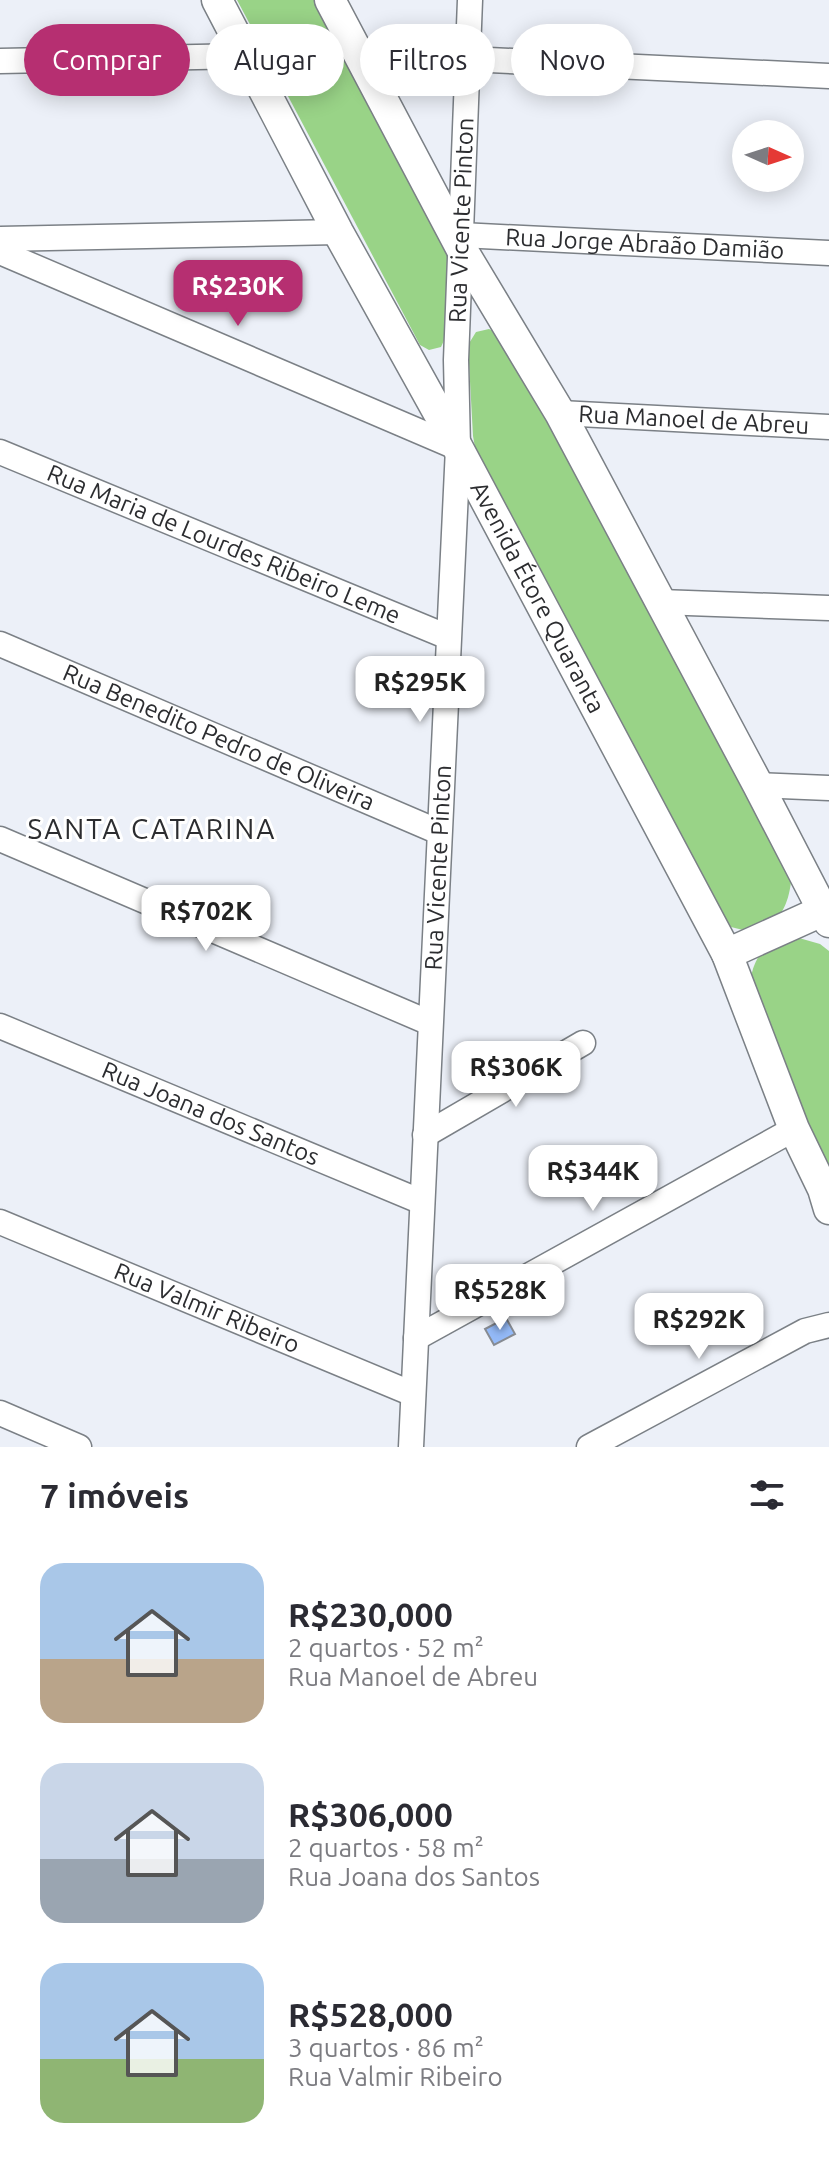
<!DOCTYPE html>
<html lang="pt">
<head>
<meta charset="utf-8">
<style>
	:root { --surface:#fff; --page:#f7f7f7; --text:#2b2b33; --muted:#7c7c81; --accent:#b62f71 }
	body { margin:0; font-family:Ubuntu,sans-serif; background:var(--page); color:var(--text); height:100vh; display:flex; flex-direction:column; font-size:30px; white-space:nowrap }
	* { box-sizing:border-box; margin:0 }
	p { font-size:26px; color:var(--muted) }
	.icon { flex:none; width:44px; height:44px; fill:none; stroke:currentColor; stroke-width:2; stroke-linecap:round; stroke-linejoin:round }
	.map { position:relative; height:1447px; overflow:hidden }
	.side { display:flex; flex-direction:column; background:var(--surface); flex:1 }
	.side>* { flex:none }
	.hud { position:absolute; left:24px; top:24px; width:782px; height:72px; display:flex; gap:16px }
	.needle { width:52px; rotate:93deg }
	.tools { position:absolute; left:732px; top:120px; display:grid; gap:16px }
	.tools a { display:grid; place-items:center; width:72px; height:72px; border-radius:50%; background:var(--surface); box-shadow:0 4px 20px #0003; font-size:40px }
	.price { position:absolute; translate:-50% -68px; padding:0 18px; border-radius:16px; background:#fff; color:#222; font-size:26px; line-height:52px; filter:drop-shadow(0 2px 4px #0008) }
	.price::after { content:''; position:absolute; left:50%; top:48px; width:24px; height:18px; margin-left:-12px; background:inherit; clip-path:polygon(0 0,100% 0,50% 100%) }
	.price.active { background:var(--accent); color:#fff }
	ul { padding:0; list-style:none }
	li { display:flex; align-items:center; gap:24px; height:200px; padding:0 40px }
	li span { display:grid; place-items:center; flex:none; width:224px; height:160px; border-radius:24px; color:#555 }
	li>.icon { margin-inline-start:auto }
	span .icon { width:96px; height:96px; fill:#fffc; stroke-width:1 }
	li b { font-size:34px }
	h2 { display:flex; justify-content:space-between; align-items:center; height:96px; padding:0 40px; font-size:34px }
	.tag { padding:0 28px; border-radius:36px; background:var(--surface); box-shadow:0 4px 20px #0003; font-size:28px; line-height:72px }
	.tag.active { background:var(--accent); color:#fff }
	.map>svg:first-child { display:block }
	.green { fill:#99d387 }
	.building { fill:#94baf8; stroke:#878b92; stroke-width:2 }
	.lines { fill:none; stroke-linecap:round; stroke-linejoin:round }
	.minor-casing { stroke:#7b8086; stroke-width:27 }
	.tertiary-casing { stroke:#7b8086; stroke-width:33 }
	.minor { stroke:#fff; stroke-width:24 }
	.tertiary { stroke:#fff; stroke-width:30 }
	.labels { text-anchor:middle; stroke-width:6; stroke-linejoin:round; paint-order:stroke }
	.street-label { font-size:24px; fill:#2c2d30; stroke:#fff }
	.quarter-label { font-size:28px; letter-spacing:2px; fill:#2c2d30; stroke:#fff }
</style>
</head>
<body>
<div class="map">
<svg width="829" height="1447" viewBox="0 0 829 1447">
	<rect width="100%" height="100%" fill="#ecf0f8"/>
	<!-- green -->
	<g class="green">
		<path d="M237,0h77l136,252 -4,84 -5,11 -12,3 -9,-5z"/>
		<path d="M489,329l11,5 292,537c-1,17 -4,37 -17,49 -6,6 -17,9 -24,12l-20,-5 -9,-6 -245,-462 -4,-23 -5,-91 8,-13z"/>
		<path d="M799,938l21,6 9,7v222l-75,-168c-5,-20 -5,-33 6,-51z"/>
	</g>
	<!-- building -->
	<path class="building" d="M506,1318l9,16 -21,11 -9,-16z"/>
	<g class="lines">
		<!-- minor casing -->
		<g class="minor-casing">
			<g id="minor">
				<path d="M468,59l361,17"/>
				<path d="M0,61l246,-5"/>
				<path id="s1" d="M461,235l368,18"/>
				<path d="M0,239l338,-7"/>
				<path d="M0,252l458,196"/>
				<path id="s2" d="M560,413l269,14"/>
				<path id="s3" d="M0,452l448,185"/>
				<path d="M660,602l169,6"/>
				<path id="s4" d="M0,644l439,188"/>
				<path d="M758,785l71,3"/>
				<path d="M0,839l430,184"/>
				<path id="s5" d="M0,1026l422,176"/>
				<path d="M425,1135l158,-92"/>
				<path id="s6" d="M0,1222l413,172"/>
				<path d="M416,1338l378,-209"/>
				<path d="M0,1413l79,34"/>
				<path id="s7" d="M411,1447l47,-999 -2,-88 14,-360"/>
				<path d="M589,1447l216,-116 24,-6"/>
			</g>
		</g>
		<!-- tertiary casing -->
		<g class="tertiary-casing">
			<g id="tertiary">
				<path id="s8" d="M217,0l121,232 120,216 269,506 67,175 29,60 6,20"/>
				<path d="M330,0l131,248 99,165 198,372 71,137"/>
				<path d="M727,954l95,-43"/>
			</g>
		</g>
		<!-- minor -->
		<use href="#minor" class="minor"/>
		<!-- tertiary -->
		<use href="#tertiary" class="tertiary"/>
	</g>
	<g class="labels">
		<!-- street labels -->
		<g class="street-label">
			<text dy="8" stroke="none"><textPath href="#s7" startOffset="1228">Rua Vicente Pinton</textPath></text>
			<text dy="8" stroke="none"><textPath href="#s1" startOffset="184">Rua Jorge Abraão Damião</textPath></text>
			<text dy="8" stroke="none"><textPath href="#s2" startOffset="134">Rua Manoel de Abreu</textPath></text>
			<text dy="8" stroke="none"><textPath href="#s3" startOffset="242">Rua Maria de Lourdes Ribeiro Leme</textPath></text>
			<text dy="8" stroke="none"><textPath href="#s8" startOffset="678">Avenida Étore Quaranta</textPath></text>
			<text dy="8" stroke="none"><textPath href="#s4" startOffset="238">Rua Benedito Pedro de Oliveira</textPath></text>
			<text dy="8" stroke="none"><textPath href="#s7" startOffset="580">Rua Vicente Pinton</textPath></text>
			<text dy="8" stroke="none"><textPath href="#s5" startOffset="228">Rua Joana dos Santos</textPath></text>
			<text dy="8" stroke="none"><textPath href="#s6" startOffset="224">Rua Valmir Ribeiro</textPath></text>
		</g>
		<!-- quarter labels -->
		<g class="quarter-label">
			<text x="152" y="839">SANTA CATARINA</text>
		</g>
	</g>
</svg>
<div class="tools">
<a><svg class="needle" viewBox="-14 -14 28 28"><path d="M0-13l5 13h-10z" fill="#e53935"/><path d="M0 13l5-13h-10z" fill="#7c7c81"/></svg></a>
</div>
<b class="price active" style="left:238px;top:328px">R$230K</b>
<b class="price" style="left:420px;top:724px">R$295K</b>
<b class="price" style="left:206px;top:953px">R$702K</b>
<b class="price" style="left:516px;top:1109px">R$306K</b>
<b class="price" style="left:593px;top:1213px">R$344K</b>
<b class="price" style="left:500px;top:1332px">R$528K</b>
<b class="price" style="left:699px;top:1361px">R$292K</b>
<div class="hud">
<a class="tag active">Comprar</a>
<a class="tag">Alugar</a>
<a class="tag">Filtros</a>
<a class="tag">Novo</a>
</div>
</div>
<section class="side">
<h2>7 imóveis<svg class="icon" aria-label="filters" viewBox="0 0 24 24"><path d="M4 7h16M4 17h16"/><circle cx="9" cy="7" r="2"/><circle cx="15" cy="17" r="2"/></svg></h2>
<ul>
<li><span style="background:linear-gradient(#a9c7e8 60%,#b9a48a 0)"><svg class="icon" aria-label="home" viewBox="0 0 24 24"><path d="M3 11l9-7 9 7M6 9v11h12V9"/></svg></span><div><b>R$230,000</b><p>2 quartos · 52 m²</p><p>Rua Manoel de Abreu</p></div></li>
<li><span style="background:linear-gradient(#c9d6e8 60%,#9aa5b1 0)"><svg class="icon" aria-label="home" viewBox="0 0 24 24"><path d="M3 11l9-7 9 7M6 9v11h12V9"/></svg></span><div><b>R$306,000</b><p>2 quartos · 58 m²</p><p>Rua Joana dos Santos</p></div></li>
<li><span style="background:linear-gradient(#a9c7e8 60%,#8fb573 0)"><svg class="icon" aria-label="home" viewBox="0 0 24 24"><path d="M3 11l9-7 9 7M6 9v11h12V9"/></svg></span><div><b>R$528,000</b><p>3 quartos · 86 m²</p><p>Rua Valmir Ribeiro</p></div></li>
</ul>
</section>
</body>
</html>
